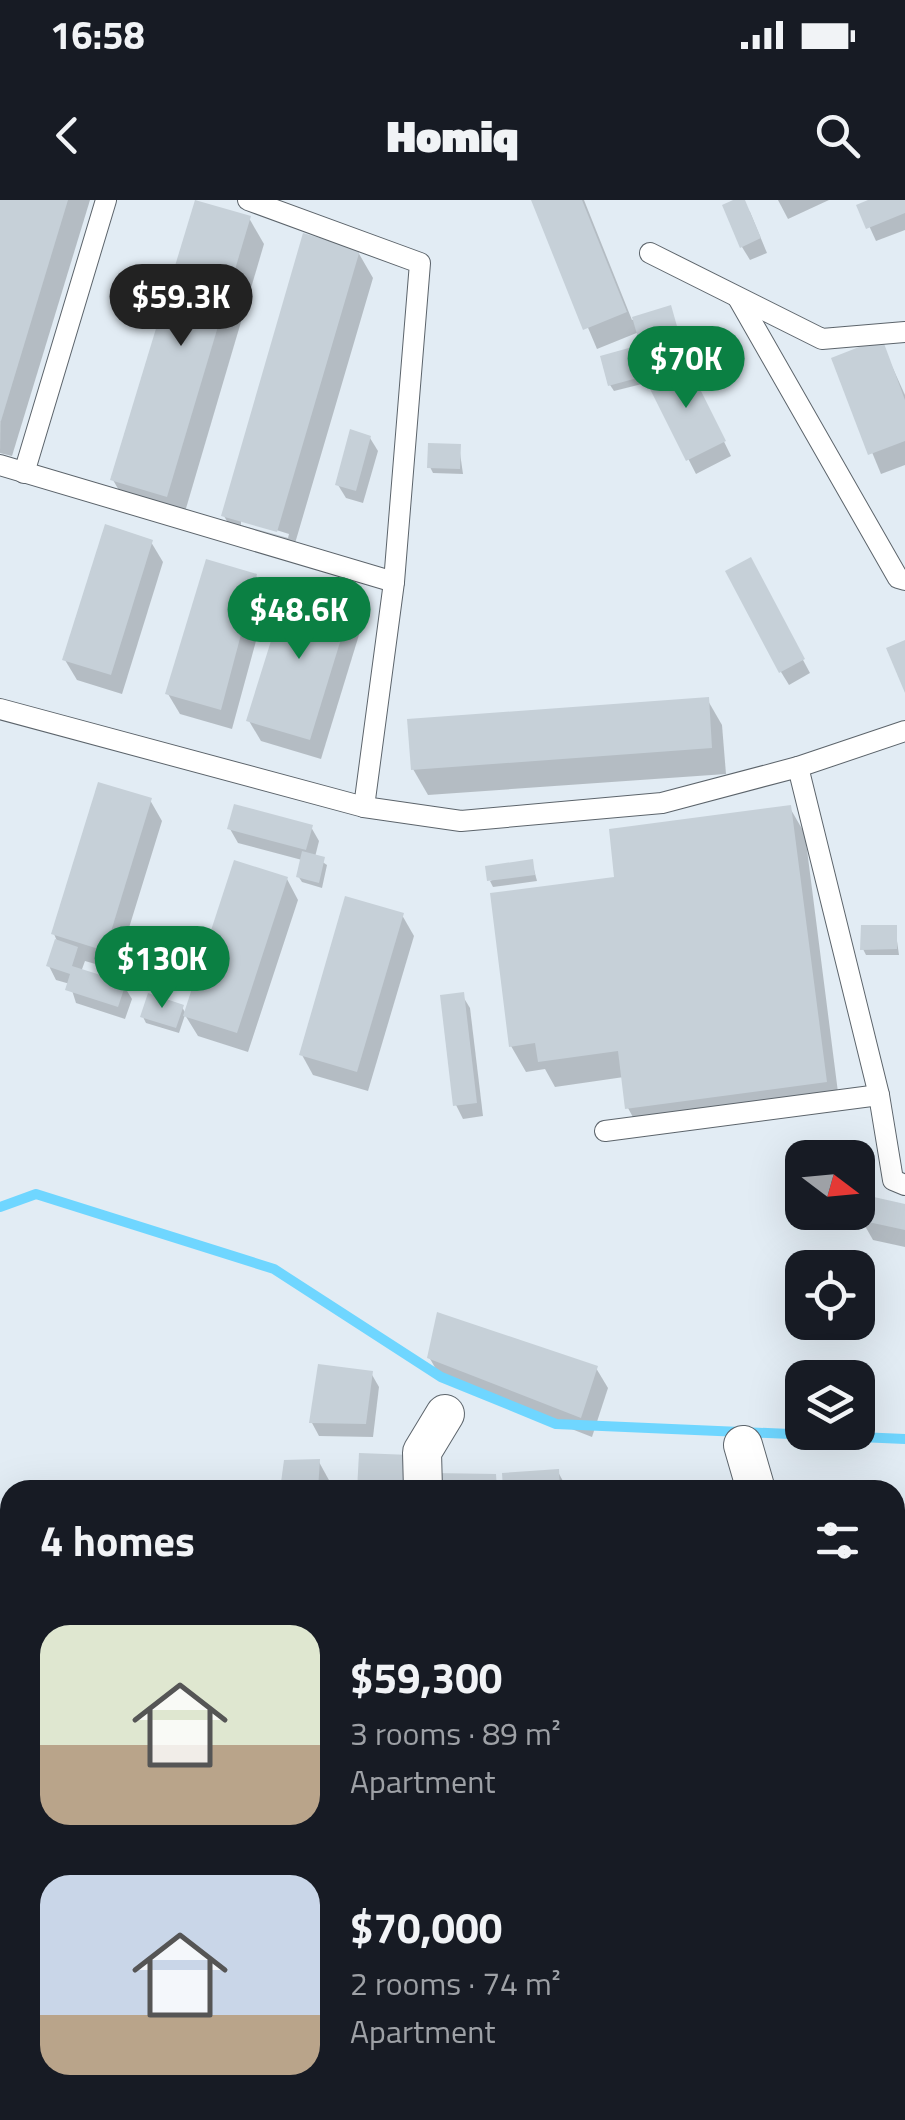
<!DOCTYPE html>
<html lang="en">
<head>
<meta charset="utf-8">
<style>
	:root { --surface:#171b24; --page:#20242c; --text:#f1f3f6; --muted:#9ea1a6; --accent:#0b8043 }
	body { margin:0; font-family:"Titillium Web",sans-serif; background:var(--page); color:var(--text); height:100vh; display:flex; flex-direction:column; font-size:38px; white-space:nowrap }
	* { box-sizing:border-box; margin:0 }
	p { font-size:32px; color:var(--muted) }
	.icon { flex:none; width:55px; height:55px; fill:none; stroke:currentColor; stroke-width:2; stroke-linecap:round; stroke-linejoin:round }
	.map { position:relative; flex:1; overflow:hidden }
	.drawer { position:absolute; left:0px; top:1280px; width:905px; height:640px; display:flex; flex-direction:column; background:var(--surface); border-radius:30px 30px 0 0; box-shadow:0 10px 40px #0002 }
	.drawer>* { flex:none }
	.needle { width:65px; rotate:106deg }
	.fabs { position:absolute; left:785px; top:940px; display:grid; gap:20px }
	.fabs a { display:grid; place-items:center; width:90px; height:90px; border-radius:20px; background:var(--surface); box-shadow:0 10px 40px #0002; font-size:50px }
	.price { position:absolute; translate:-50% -85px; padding:0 22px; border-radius:35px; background:var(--accent); color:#fff; font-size:32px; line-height:65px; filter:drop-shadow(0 2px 5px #0008) }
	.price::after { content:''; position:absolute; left:50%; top:60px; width:30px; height:22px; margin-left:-15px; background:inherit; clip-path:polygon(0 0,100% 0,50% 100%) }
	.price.selected { background:#222; color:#fff }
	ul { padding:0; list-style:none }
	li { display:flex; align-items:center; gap:30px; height:250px; padding:0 40px }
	li span { display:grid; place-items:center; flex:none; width:280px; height:200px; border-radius:30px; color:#555 }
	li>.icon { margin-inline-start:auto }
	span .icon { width:120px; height:120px; fill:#fffc; stroke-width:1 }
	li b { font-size:42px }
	h2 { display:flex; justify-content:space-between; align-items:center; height:120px; padding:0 40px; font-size:42px }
	.status { display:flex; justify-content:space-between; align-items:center; height:70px; padding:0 50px; background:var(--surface); direction:ltr }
	.status svg { height:28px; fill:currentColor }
	header { display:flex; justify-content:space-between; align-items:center; height:130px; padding:0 40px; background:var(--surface); font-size:45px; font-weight:800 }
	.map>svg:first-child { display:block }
	.green { fill:#91c9f5 }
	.shadow { fill:#0003; fill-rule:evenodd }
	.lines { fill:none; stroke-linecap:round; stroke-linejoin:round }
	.stream { stroke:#6fd6ff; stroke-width:10 }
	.building { fill:#c6d0d8 }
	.service-casing { stroke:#5c646b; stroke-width:22 }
	.minor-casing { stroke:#5c646b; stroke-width:40 }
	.service { stroke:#fff; stroke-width:20 }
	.minor { stroke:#fff; stroke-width:38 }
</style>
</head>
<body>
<div class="status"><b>16:58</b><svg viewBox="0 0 49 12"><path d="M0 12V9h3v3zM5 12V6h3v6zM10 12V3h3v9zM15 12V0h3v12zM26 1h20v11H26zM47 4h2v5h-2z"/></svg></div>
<header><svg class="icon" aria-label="back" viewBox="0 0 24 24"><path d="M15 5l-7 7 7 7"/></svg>Homiq<svg class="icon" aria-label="search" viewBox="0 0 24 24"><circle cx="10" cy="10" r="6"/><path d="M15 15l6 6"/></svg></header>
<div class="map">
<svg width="905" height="1920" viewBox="0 0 905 1920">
	<rect width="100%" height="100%" fill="#e2ecf4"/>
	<!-- green -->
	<path class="green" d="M300,1910h574v10h-575z"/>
	<!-- shadow -->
	<g class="shadow">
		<path d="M2,0h88l-78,256 -12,-3z"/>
		<path d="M534,0h50l48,120 37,-12 21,64 41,84 -35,18 -47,-92 7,-3 -17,-47 -42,17z"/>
		<path d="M740,0l10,12 17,41 -17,7 -8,-13z"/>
		<path d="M778,0h51l-41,19z"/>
		<path d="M875,0h30v30l-29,11 -16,-35z"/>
		<path d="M249,18l15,26 -82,278 -54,-16 -15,-26z"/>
		<path d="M358,52l15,26 -82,279 -52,-15 -15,-26zM241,319l48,15 -1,4 -47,-13z"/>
		<path d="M881,142l24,53v70l-24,9 -47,-114z"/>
		<path d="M639,155l7,28 -32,8 -4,-6z"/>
		<path d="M370,238l8,13 -15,52 -17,-5 -8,-13z"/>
		<path d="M459,246l4,28 -30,-1 -3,-6z"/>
		<path d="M151,342l12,20 -41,132 -45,-14 -12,-20z"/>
		<path d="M750,361l60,112 -21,12 -8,-13z"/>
		<path d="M256,376l12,21 -36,132 -52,-15 -12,-20z"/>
		<path d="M350,405l12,20 -41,134 -60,-18 -12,-20z"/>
		<path d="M707,499l15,26 4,49 -298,21 -15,-26z"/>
		<path d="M150,600l12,21 -46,149 -31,-9 -4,11 43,14 8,13 -7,20 -49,-16 -6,-19 -14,-4 -7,-14 8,-25 -3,-7z"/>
		<path d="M790,608l15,26 35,274 -198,26 -14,-26 -4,-31 -69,10 -10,-18 -19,3 -15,-26 106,-167z"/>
		<path d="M311,627l8,14 -4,16 12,8 -5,23 -20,-6 -4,-6 4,-16 -64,-17 -8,-14z"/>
		<path d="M532,662l5,19 -44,6 -3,-6z"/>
		<path d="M287,679l11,21 -50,152 -50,-16 -13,-21 -6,18 -33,-10 -3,-6 39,-10 4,7z"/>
		<path d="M402,715l12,21 -46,155 -55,-16 -11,-20z"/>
		<path d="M895,727l4,28h-33l-3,-6z"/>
		<path d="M462,795l8,13 13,108 -20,3 -7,-14z"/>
		<path d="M905,1006v41l-32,-7 -12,-21z"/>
		<path d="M429,1157l167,11 12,20 -16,49 -151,-59z"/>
		<path d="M371,1173l8,14 -6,50 -54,-1 -7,-13z"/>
		<path d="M319,1262l11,20v8h-48z"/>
		<path d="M558,1272l10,18h-62z"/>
	</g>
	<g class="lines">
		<!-- stream -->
		<path class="stream" d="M0,1007l36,-13 238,75 167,108 115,47 349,15"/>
	</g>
	<!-- building -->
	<g class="building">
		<path d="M0,0h68l-67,221h-1z"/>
		<path d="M195,0l56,16 -84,281 -57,-17z"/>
		<path d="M531,0h51l45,112 -44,18z"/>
		<path d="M733,0h12l16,38 -21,10 -18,-43z"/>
		<path d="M868,0h37v13l-39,16 -10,-24z"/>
		<path d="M303,33l57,17 -83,282 -56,-16z"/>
		<path d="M671,105l15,53 -39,11 -15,-52z"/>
		<path d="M882,138l23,62v41l-37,14 -37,-97z"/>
		<path d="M636,146l9,30 -37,10 -8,-30z"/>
		<path d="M686,161l40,80 -40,20 -40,-80z"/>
		<path d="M350,229l21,7 -15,55 -21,-6z"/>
		<path d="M428,243l33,1 -1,25 -33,-1z"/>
		<path d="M105,324l48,16 -42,135 -49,-15z"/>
		<path d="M751,357l54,102 -26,14 -54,-102z"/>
		<path d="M206,359l51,15 -36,136 -56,-16z"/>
		<path d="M289,383l63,20 -42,137 -64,-19z"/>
		<path d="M905,440v53l-19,-45z"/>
		<path d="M709,497l3,51 -301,22 -4,-51z"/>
		<path d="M98,582l54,16 -47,153 -54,-17z"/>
		<path d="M234,604l79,21 -7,25 -79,-21z"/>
		<path d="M791,605l36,277 -202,27 -7,-58 -80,11 -3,-19 -26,4 -19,-154 124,-16 -5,-48z"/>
		<path d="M302,651l23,6 -6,26 -23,-6z"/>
		<path d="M533,659l2,16 -48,6 -2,-15z"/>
		<path d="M234,660l54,17 -51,156 -54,-17z"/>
		<path d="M345,696l59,17 -47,159 -58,-17z"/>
		<path d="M861,725h36v24l-37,1z"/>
		<path d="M55,739l23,8 -6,19 54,17 -8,24 -53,-17 5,-16 -24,-8z"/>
		<path d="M464,792l13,111 -24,3 -13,-111z"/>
		<path d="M148,793l36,12 -8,23 -36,-11z"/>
		<path d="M865,995l40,9v26l-46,-10z"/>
		<path d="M437,1112l161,54 -17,52 -154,-60z"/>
		<path d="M318,1164l55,7 -7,53 -57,-1z"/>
		<path d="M359,1253l52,2 -3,35h-51z"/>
		<path d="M320,1259l-2,31h-38l4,-30z"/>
		<path d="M559,1269l1,21h-57l-1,-17z"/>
		<path d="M433,1273l63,1 1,16h-64z"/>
		<path d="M0,1869l10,1v40h233l8,10h-251z"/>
	</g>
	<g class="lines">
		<!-- service casing -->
		<g class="service-casing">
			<g id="service">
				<path d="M248,0l172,63 -26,319 -30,225"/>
				<path d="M650,53l172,86 83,-7"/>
				<path d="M738,98l160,280 7,2"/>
				<path d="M0,265l394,117"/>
				<path d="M24,273l82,-273"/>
				<path d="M0,509l364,98 97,14 201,-18 136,-36 107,-36"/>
				<path d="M798,567l81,328 14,85 12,5"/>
				<path d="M605,931l274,-36"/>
				<path d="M895,1395l10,-3"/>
				<path d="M895,1504l10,33"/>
				<path d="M789,1917l116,-4"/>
				<path d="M340,1920v-10"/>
			</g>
		</g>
		<!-- minor casing -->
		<g class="minor-casing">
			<g id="minor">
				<path d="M743,1245l13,45"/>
				<path d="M423,1290l-1,-38 23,-38"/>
				<path d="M895,1711l10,32"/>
				<path d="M0,1777l10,1"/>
			</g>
		</g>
		<!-- service -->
		<use href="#service" class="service"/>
		<!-- minor -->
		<use href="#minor" class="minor"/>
	</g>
</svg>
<div class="fabs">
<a><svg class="needle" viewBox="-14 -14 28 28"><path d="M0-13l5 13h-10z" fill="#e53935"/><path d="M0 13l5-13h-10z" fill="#9ea1a6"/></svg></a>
<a><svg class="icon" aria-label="locate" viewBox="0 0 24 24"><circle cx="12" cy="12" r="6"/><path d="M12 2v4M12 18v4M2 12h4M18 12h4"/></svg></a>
<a><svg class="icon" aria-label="layers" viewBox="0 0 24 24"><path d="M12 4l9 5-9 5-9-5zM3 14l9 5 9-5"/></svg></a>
</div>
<b class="price selected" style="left:181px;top:149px">$59.3K</b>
<b class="price" style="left:686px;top:211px">$70K</b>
<b class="price" style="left:299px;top:462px">$48.6K</b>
<b class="price" style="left:162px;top:811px">$130K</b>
<section class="drawer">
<h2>4 homes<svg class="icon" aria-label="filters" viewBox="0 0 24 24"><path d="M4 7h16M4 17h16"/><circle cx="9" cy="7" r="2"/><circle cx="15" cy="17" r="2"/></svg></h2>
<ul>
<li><span style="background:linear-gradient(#dfe7d0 60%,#b9a48a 0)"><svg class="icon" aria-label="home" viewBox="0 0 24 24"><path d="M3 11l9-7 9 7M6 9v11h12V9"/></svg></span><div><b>$59,300</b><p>3 rooms · 89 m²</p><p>Apartment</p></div></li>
<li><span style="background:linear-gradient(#c9d6e8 70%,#b9a48a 0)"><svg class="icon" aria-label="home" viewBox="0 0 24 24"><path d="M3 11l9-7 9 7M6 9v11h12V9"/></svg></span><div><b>$70,000</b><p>2 rooms · 74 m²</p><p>Apartment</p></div></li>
</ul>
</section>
</div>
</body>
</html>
